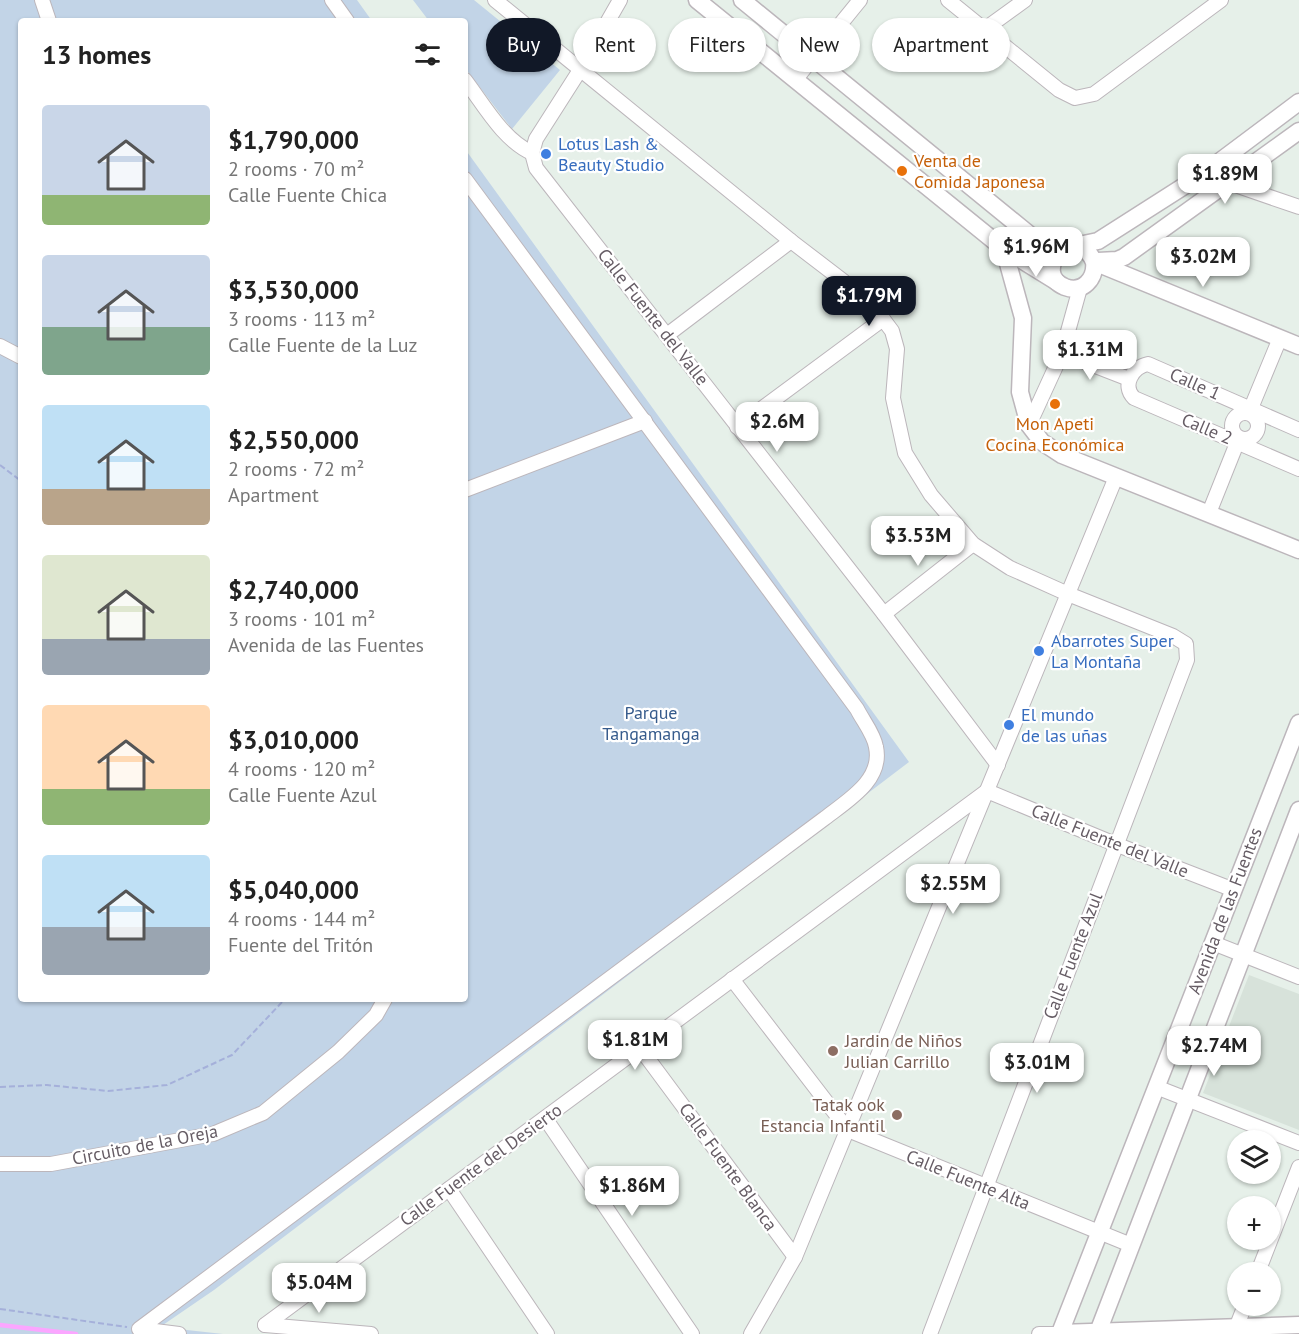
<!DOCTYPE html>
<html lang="en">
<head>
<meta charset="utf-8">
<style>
	:root { --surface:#fff; --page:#f6f6f6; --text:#222; --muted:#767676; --accent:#111827 }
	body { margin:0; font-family:"PT Sans",sans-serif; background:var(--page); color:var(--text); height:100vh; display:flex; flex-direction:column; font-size:22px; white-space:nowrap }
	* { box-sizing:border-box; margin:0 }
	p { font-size:20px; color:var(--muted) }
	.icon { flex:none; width:33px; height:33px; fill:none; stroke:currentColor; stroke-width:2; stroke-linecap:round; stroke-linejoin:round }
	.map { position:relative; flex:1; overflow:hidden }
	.details { position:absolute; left:18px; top:18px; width:450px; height:984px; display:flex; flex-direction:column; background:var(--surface); border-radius:6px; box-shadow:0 2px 4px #0004 }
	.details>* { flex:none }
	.guide { position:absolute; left:486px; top:18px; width:570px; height:54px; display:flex; gap:12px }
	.fabs { position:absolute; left:1227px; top:1130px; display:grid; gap:12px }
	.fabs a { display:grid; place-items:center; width:54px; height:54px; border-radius:50%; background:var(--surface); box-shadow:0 2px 4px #0004; font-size:30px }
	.price { position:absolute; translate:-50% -51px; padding:0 14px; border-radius:12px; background:#fff; color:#222; font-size:20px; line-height:39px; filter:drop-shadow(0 2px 3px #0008) }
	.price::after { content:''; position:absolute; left:50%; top:36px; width:18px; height:14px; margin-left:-9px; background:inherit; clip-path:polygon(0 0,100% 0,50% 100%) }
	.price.current { background:var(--accent); color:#fff }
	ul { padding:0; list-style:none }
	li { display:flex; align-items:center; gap:18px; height:150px; padding:0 24px }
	li span { display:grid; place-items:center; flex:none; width:168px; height:120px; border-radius:6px; color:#555 }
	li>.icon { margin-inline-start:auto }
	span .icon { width:72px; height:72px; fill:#fffc; stroke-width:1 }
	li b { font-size:26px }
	h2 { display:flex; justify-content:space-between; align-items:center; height:72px; padding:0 24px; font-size:26px }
	.tag { padding:0 21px; border-radius:27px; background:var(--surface); box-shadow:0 2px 4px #0004; font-size:21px; line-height:54px }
	.tag.current { background:var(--accent); color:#fff }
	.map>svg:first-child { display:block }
	.education { fill:#d7e2da }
	.green { fill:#c2d4e7 }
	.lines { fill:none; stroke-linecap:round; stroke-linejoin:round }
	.stream { stroke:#fba6ff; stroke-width:4.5 }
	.minor-casing { stroke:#bcb6bb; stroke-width:16 }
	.tertiary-casing { stroke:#bcb6bb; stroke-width:19 }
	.path { stroke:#a5b0da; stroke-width:2; stroke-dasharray:6 3; stroke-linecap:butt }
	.minor { stroke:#fff; stroke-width:14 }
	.tertiary { stroke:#fff; stroke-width:16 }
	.shop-dot { fill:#3f7fe0; stroke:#fff; stroke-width:2 }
	.food-dot { fill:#e8710a; stroke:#fff; stroke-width:2 }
	.education-dot { fill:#8d6e63; stroke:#fff; stroke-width:2 }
	.labels { text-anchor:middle; stroke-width:4.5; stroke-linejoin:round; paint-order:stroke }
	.shop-label { font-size:18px; fill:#366cbe; stroke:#fff; text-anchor:start }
	.food-label { font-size:18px; fill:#c56008; stroke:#fff; text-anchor:start }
	.street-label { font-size:18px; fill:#665d65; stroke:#fff }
	.park-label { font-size:18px; fill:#365b8c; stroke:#fff }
	.education-label { font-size:18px; fill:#785e54; stroke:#fff; text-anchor:start }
</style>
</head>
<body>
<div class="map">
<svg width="1299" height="1334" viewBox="0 0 1299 1334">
	<rect width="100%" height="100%" fill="#e6f0e9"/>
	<!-- education -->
	<path class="education" d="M1249,975l50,19v136l-96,-37z"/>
	<!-- green -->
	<g class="green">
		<path d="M0,0h357l15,21h-351v978h444v-850l444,613 -695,528 -54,37 63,7h-223z"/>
		<path d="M413,0h61l86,70 -48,59 -47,-61v-47h-36z"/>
	</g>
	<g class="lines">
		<!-- stream -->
		<path class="stream" d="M0,1325l76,9"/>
		<!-- minor casing -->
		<g class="minor-casing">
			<g id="minor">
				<path d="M42,0l7,21"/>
				<path d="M332,0l15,21"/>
				<path d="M495,0l296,241 64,49 28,29 9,12 5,18 -4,49 12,55 26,42 42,49 37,24 58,26 105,42 13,8 1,16 -257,674"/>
				<path d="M620,0l-40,70 -44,69 -4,14 4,15 348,446 114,151"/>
				<path d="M948,0l111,90 16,8 19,-4 127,-94"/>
				<path d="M985,29l40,-29"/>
				<path d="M465,80c19,25 38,60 67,73"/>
				<path d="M795,80l65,-80"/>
				<path d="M1203,174l96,33"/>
				<path d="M667,335l124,-94"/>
				<path d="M0,346l21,11"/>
				<path d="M1062,353l67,26"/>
				<circle cx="1245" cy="426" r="13"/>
				<path d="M1249,413l31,-75"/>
				<path d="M1029,425l33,-72 18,-65"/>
				<path d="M737,427l146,-108"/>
				<path d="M1299,430l-151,-66c-15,3 -27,21 -14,34l165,71"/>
				<path d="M465,490l180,-69"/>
				<path d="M1209,513l30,-75"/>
				<path d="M884,614l89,-70"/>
				<path d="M1213,943l86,34"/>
				<path d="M732,979l116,151 283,115"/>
				<path d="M640,1048l155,209"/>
				<path d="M1156,1087l143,56"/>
				<path d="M545,1118l147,216"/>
				<path d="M0,1164h51l162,-30 50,-21 75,-61 38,-37 9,-16"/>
				<path d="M449,1189l98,145"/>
				<path d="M1258,1272l41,-105"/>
				<path d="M265,1325l722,-534 128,53 119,46"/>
				<path d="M265,1325l106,9"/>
				<path d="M1236,1328l9,-23"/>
				<path d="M179,1334l-40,-5 686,-511c23,-18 58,-38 51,-71 -2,-13 -13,-26 -19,-38l-392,-530"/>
				<path d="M751,1334l44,-77 321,-780"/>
				<path d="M1039,1334h21"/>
			</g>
		</g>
		<!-- tertiary casing -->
		<g class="tertiary-casing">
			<g id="tertiary">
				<path d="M697,0l307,249 53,33"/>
				<path d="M742,0l288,235 30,16"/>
				<path d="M1074,246l24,-5 105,-67 96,-72"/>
				<path d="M1004,249l19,69 -3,74 9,33 13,17 20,13 237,95"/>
				<path d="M1098,261l19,-1 7,-3 175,-126"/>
				<path d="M1094,262c2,16 -11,32 -29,25 -36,-15 11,-67 29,-25l205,84"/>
				<path d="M1299,723l-239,610 239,-8"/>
				<path d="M1098,1332l201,-522"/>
			</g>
		</g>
		<!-- path -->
		<g class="path">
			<path d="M0,465l21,16"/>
			<path d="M0,1087l47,-2 61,6 59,-6 65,-30 53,-56"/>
			<path d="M0,1309l127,18"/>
		</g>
		<!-- minor -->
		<use href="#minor" class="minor"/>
		<!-- tertiary -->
		<use href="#tertiary" class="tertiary"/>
	</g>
	<!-- markers -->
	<g class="shop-dot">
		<circle cx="546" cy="154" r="6"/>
		<circle cx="1039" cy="651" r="6"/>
		<circle cx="1009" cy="725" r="6"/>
	</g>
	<g class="food-dot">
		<circle cx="902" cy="171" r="6"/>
		<circle cx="1055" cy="404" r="6"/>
	</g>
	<g class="education-dot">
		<circle cx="833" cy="1051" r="6"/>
		<circle cx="897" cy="1115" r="6"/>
	</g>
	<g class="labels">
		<!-- shop labels -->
		<g class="shop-label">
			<text x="558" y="150">Lotus Lash &amp;<tspan x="558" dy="21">Beauty Studio</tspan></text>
			<text x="1051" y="647">Abarrotes Super<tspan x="1051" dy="21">La Montaña</tspan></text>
			<text x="1021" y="721">El mundo<tspan x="1021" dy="21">de las uñas</tspan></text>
		</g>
		<!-- food labels -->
		<g class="food-label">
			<text x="914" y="167">Venta de<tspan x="914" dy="21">Comida Japonesa</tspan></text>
			<text x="1055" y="430" text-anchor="middle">Mon Apeti<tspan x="1055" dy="21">Cocina Económica</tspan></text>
		</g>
		<!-- street labels -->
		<g class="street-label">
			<text transform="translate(653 317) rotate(52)" y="6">Calle Fuente del Valle</text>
			<text transform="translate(1195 384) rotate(24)" y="6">Calle 1</text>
			<text transform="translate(1207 429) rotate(23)" y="6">Calle 2</text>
			<text transform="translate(1110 841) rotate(22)" y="6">Calle Fuente del Valle</text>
			<text transform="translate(1225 911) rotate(-69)" y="6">Avenida de las Fuentes</text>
			<text transform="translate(1073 956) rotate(-69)" y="6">Calle Fuente Azul</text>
			<text transform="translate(145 1145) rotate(-11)" y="6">Circuito de la Oreja</text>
			<text transform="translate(481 1165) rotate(-36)" y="6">Calle Fuente del Desierto</text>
			<text transform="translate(728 1167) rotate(54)" y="6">Calle Fuente Blanca</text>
			<text transform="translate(968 1180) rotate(22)" y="6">Calle Fuente Alta</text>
		</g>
		<!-- park labels -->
		<g class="park-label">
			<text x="651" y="719">Parque<tspan x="651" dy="21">Tangamanga</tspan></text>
		</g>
		<!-- education labels -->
		<g class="education-label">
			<text x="845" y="1047">Jardin de Niños<tspan x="845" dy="21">Julian Carrillo</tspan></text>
			<text x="885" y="1111" text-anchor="end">Tatak ook<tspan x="885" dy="21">Estancia Infantil</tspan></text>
		</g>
	</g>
</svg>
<div class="fabs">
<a><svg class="icon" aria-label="layers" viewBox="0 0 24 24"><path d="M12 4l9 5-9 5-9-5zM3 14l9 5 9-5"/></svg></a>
<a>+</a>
<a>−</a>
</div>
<b class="price" style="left:1225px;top:205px">$1.89M</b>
<b class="price" style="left:1036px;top:278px">$1.96M</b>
<b class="price" style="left:1203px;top:288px">$3.02M</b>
<b class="price current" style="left:869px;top:327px">$1.79M</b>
<b class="price" style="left:1090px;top:381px">$1.31M</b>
<b class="price" style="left:777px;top:453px">$2.6M</b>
<b class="price" style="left:918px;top:567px">$3.53M</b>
<b class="price" style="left:953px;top:915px">$2.55M</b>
<b class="price" style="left:635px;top:1071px">$1.81M</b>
<b class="price" style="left:1214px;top:1077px">$2.74M</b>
<b class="price" style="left:1037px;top:1094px">$3.01M</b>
<b class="price" style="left:632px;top:1217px">$1.86M</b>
<b class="price" style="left:319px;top:1314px">$5.04M</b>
<div class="guide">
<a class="tag current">Buy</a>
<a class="tag">Rent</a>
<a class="tag">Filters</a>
<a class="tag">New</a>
<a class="tag">Apartment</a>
</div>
<section class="details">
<h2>13 homes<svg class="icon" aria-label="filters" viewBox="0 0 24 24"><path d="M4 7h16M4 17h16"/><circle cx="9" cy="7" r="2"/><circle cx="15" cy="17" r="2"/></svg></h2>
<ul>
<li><span style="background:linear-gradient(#c9d6e8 75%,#8fb573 0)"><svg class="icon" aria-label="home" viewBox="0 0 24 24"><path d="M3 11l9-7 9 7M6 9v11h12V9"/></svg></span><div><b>$1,790,000</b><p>2 rooms · 70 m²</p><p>Calle Fuente Chica</p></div></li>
<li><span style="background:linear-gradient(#c9d6e8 60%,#7fa58c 0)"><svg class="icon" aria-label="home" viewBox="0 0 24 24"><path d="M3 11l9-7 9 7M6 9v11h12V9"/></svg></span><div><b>$3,530,000</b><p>3 rooms · 113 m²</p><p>Calle Fuente de la Luz</p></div></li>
<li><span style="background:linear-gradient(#bfe0f5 70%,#b9a48a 0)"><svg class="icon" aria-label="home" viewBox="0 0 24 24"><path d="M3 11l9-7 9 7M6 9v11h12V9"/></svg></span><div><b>$2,550,000</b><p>2 rooms · 72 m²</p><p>Apartment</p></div></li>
<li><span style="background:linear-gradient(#dfe7d0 70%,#9aa5b1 0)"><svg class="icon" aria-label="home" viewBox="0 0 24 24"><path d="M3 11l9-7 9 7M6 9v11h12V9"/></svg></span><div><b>$2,740,000</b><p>3 rooms · 101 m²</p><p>Avenida de las Fuentes</p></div></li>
<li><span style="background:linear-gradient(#ffd9b3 70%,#8fb573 0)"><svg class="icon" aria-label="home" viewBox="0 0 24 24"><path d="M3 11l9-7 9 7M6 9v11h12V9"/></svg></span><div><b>$3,010,000</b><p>4 rooms · 120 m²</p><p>Calle Fuente Azul</p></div></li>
<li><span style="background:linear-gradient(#bfe0f5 60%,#9aa5b1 0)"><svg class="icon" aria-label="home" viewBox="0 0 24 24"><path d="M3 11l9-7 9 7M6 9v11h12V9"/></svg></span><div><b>$5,040,000</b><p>4 rooms · 144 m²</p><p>Fuente del Tritón</p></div></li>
</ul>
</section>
</div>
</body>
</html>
